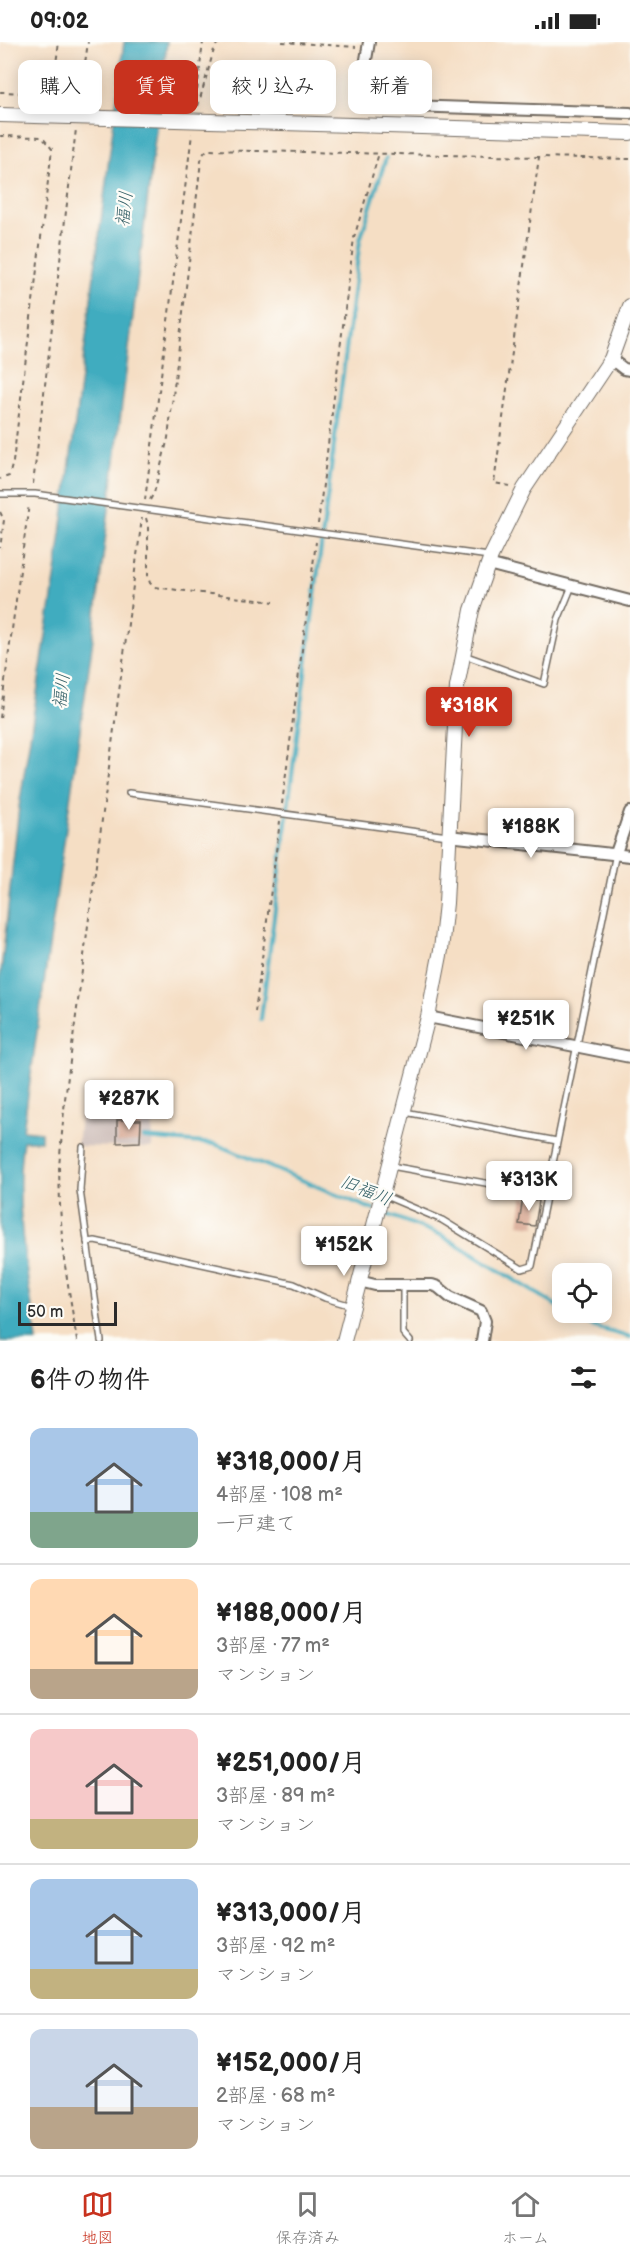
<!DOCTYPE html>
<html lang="ja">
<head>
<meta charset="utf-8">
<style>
	:root { --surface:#fff; --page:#f2f2f2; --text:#222; --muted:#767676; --line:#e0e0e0; --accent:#c8321e }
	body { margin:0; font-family:"Balsamiq Sans","Klee One",sans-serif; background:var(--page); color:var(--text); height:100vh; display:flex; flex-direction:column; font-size:22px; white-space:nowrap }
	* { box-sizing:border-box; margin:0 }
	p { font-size:20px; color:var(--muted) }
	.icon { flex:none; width:33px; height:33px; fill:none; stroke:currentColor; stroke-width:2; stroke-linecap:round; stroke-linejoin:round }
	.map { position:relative; height:1299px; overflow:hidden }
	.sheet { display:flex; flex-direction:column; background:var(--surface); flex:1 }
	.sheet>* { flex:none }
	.top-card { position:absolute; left:18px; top:18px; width:594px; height:54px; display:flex; gap:12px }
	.fabs { position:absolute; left:552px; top:1221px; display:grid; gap:12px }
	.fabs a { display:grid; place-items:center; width:60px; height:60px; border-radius:12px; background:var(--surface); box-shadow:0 3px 15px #0003; font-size:30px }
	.scale { position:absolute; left:18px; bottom:15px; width:99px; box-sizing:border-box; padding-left:6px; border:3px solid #2b2b2b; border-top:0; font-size:16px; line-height:21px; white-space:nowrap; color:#2b2b2b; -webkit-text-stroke:4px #fdfcf7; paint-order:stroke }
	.price { position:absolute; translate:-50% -51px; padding:0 14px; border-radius:6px; background:#fff; color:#222; font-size:20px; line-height:39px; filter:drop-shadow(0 2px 3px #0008) }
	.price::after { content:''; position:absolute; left:50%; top:36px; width:18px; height:14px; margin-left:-9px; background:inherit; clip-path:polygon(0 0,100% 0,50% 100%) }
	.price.on { background:var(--accent); color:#fff }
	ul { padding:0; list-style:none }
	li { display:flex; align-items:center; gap:18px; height:150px; padding:0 30px }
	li+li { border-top:2px solid var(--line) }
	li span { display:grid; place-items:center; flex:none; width:168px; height:120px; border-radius:12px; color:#555 }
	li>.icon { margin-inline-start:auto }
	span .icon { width:72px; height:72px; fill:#fffc; stroke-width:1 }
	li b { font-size:26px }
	h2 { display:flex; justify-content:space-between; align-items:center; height:72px; padding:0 30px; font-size:26px }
	.chip { padding:0 21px; border-radius:12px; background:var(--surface); box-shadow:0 3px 15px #0003; font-size:21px; line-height:54px }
	.chip.on { background:var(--accent); color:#fff }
	.status { display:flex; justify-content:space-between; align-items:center; height:42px; padding:0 30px; background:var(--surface); direction:ltr }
	.status svg { height:16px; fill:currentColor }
	.dock { display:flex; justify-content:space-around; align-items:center; height:84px; border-top:2px solid var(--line); background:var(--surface); font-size:16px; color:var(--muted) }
	.dock a { display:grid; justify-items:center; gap:3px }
	.dock .on { color:var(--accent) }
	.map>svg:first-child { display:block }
	.industrial { fill:#cfc0bb }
	.water { fill:#40acbf; stroke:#366c75; stroke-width:1.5 }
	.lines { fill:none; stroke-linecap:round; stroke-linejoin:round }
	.stream { stroke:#40acbf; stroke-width:4 }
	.building { fill:#daac97 }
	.service-casing { stroke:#726a61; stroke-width:8 }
	.minor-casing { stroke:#726a61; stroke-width:14 }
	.tertiary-casing { stroke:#726a61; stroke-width:16 }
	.path { stroke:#726a61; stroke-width:2; stroke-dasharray:4.5 4.5; stroke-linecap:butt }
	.service { stroke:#fff; stroke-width:5 }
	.minor { stroke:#fff; stroke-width:10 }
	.tertiary { stroke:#fff; stroke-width:14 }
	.labels { text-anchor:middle; stroke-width:4.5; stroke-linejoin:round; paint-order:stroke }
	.water-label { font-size:18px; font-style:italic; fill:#335f66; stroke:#fdfcf7 }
</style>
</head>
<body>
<div class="status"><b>09:02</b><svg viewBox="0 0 49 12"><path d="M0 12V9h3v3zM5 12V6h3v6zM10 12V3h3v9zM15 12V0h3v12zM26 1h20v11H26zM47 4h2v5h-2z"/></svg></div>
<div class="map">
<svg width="630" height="1299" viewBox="0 0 630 1299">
	<rect width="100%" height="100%" fill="#fdfcf7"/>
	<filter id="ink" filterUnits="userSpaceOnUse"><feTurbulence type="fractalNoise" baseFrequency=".0167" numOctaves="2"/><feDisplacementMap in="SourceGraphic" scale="12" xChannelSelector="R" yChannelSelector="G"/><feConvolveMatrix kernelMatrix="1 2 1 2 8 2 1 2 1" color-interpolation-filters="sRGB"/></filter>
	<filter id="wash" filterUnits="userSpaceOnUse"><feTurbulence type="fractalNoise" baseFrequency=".008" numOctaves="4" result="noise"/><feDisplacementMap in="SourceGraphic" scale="24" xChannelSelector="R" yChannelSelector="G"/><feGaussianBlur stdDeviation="1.35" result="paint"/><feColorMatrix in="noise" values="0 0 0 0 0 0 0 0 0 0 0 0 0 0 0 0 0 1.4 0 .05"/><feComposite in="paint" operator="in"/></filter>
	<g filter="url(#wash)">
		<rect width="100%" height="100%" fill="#f5dec4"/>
		<!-- industrial -->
		<path class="industrial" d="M122,1059l39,7v8l-8,8 -1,24 -75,-2 4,-39z"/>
		<!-- water -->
		<path class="water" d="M124,0h43l-75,604 -69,484 18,2v9h-18c-10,62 5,137 14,200h-37v-360l19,-174 37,-235z"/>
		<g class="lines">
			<!-- stream -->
			<g class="stream">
				<path d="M261,977l99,-779 26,-82"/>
				<path d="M144,1096l71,6 159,66"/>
				<path d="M381,1170l60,23 121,74"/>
				<path d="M569,1270l22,14 39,11"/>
			</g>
		</g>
		<g id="blocks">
			<!-- building -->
			<g class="building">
				<path d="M117,1078h24l-1,22 -23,1z"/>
				<path d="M523,1155l16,4 -4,25 -16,-2z"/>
			</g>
		</g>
	</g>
	<g filter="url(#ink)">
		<use href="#blocks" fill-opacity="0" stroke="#726a61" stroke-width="1.5"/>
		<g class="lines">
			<!-- service casing -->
			<g class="service-casing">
				<g id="service">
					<path d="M0,452h35l454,62"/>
					<path d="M464,613l80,29 14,-64 14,-34"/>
					<path d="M129,751l319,43"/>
					<path d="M405,1070l152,29"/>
					<path d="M83,1105l-3,43 21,151"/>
					<path d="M391,1124l155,28"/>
					<path d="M383,1153l59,25 80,49 10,-3 84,-413"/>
					<path d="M87,1200l8,-1 199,43 31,14 27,8"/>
					<path d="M403,1243v48l7,8"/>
				</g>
			</g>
			<!-- minor casing -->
			<g class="minor-casing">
				<g id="minor">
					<path d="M369,0l-8,47 2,11 14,5 253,8"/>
					<path d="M611,317l13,10 6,1"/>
					<path d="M488,522l142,37"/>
					<path d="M448,794l182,20"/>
					<path d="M616,811l14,-41"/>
					<path d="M428,975l202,40"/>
					<path d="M359,1239l16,4h57l6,2 12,10 31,14 4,10 -3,20"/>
				</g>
			</g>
			<!-- tertiary casing -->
			<g class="tertiary-casing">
				<g id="tertiary">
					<path d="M0,73l630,18"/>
					<path d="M344,1299l84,-324 13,-67 5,-47 11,-216 15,-77 19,-54 33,-67 87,-130 19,-53"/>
				</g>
			</g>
			<!-- path -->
			<g class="path">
				<path d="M282,0l74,5"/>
				<path d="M0,50c17,0 40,5 53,-7l6,-43"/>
				<path d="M79,64l9,-64"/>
				<path d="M198,64l17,-60 5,-4"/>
				<path d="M195,66l8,-66"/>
				<path d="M0,94l42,1 10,12 -39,313 -4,14 -9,3"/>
				<path d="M33,442l43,-355"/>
				<path d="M510,444l-16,-3 45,-326 91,2"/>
				<path d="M145,458l47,-366"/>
				<path d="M150,458l4,-7 14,-55 33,-277 3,-8 3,-3 332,7"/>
				<path d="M0,470l4,8 -4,28"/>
				<path d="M146,476l2,8v51l2,6 4,4 120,15"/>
				<path d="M318,482l36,-286 25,-85"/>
				<path d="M0,676l29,-214"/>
				<path d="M282,762l34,-262"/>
				<path d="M255,970l25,-191"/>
				<path d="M77,1299l-14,-88 -3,-48 -1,-38 6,-68 77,-581"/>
			</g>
			<!-- service -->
			<use href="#service" class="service"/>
			<!-- minor -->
			<use href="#minor" class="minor"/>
			<!-- tertiary -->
			<use href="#tertiary" class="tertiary"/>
		</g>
	</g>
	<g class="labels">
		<!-- water labels -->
		<g class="water-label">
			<text transform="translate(124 167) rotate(-83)" y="6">福川</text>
			<text transform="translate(61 649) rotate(-83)" y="6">福川</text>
			<text transform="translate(366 1148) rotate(22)" y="6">旧福川</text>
		</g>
	</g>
</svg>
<div class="fabs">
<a><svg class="icon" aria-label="locate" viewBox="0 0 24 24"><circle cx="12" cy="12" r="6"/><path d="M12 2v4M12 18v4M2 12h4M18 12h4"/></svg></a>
</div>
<div class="scale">50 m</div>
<b class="price on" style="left:469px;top:696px">¥318K</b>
<b class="price" style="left:531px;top:817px">¥188K</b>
<b class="price" style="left:526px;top:1009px">¥251K</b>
<b class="price" style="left:129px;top:1089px">¥287K</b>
<b class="price" style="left:529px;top:1170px">¥313K</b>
<b class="price" style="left:344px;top:1235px">¥152K</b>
<div class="top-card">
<a class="chip">購入</a>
<a class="chip on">賃貸</a>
<a class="chip">絞り込み</a>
<a class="chip">新着</a>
</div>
</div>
<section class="sheet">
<h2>6件の物件<svg class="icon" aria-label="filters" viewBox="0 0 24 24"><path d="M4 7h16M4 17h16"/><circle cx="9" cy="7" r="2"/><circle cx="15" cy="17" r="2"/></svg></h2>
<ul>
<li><span style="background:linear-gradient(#a9c7e8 70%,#7fa58c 0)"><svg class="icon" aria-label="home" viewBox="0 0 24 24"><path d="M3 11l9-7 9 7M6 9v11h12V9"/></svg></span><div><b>¥318,000/月</b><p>4部屋 · 108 m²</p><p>一戸建て</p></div></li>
<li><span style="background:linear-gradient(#ffd9b3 75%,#b9a48a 0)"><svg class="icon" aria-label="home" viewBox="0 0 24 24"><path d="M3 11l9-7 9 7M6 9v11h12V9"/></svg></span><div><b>¥188,000/月</b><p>3部屋 · 77 m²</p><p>マンション</p></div></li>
<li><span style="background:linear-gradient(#f6c9c9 75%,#c2b280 0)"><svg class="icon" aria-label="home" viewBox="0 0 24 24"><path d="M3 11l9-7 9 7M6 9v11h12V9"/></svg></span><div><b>¥251,000/月</b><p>3部屋 · 89 m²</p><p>マンション</p></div></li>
<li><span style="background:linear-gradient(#a9c7e8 75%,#c2b280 0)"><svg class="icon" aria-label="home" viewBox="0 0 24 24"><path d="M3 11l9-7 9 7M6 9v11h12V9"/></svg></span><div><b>¥313,000/月</b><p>3部屋 · 92 m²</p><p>マンション</p></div></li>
<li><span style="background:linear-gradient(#c9d6e8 65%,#b9a48a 0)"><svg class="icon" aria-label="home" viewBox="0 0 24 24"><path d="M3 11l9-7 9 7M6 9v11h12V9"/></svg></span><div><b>¥152,000/月</b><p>2部屋 · 68 m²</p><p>マンション</p></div></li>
</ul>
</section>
<nav class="dock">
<a class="on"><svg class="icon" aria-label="map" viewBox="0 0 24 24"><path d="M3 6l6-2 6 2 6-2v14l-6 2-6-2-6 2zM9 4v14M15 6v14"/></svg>地図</a>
<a><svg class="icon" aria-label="saved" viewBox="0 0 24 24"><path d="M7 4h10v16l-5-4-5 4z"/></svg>保存済み</a>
<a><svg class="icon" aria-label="home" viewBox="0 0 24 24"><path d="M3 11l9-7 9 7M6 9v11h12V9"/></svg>ホーム</a>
</nav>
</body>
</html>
